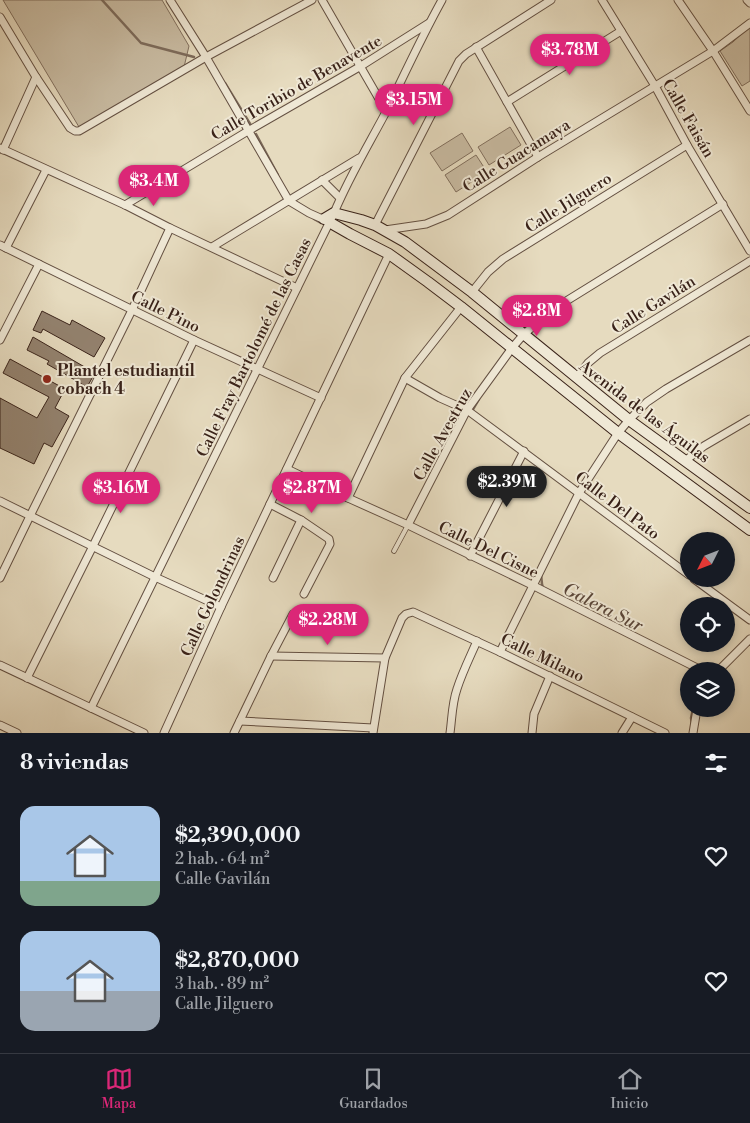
<!DOCTYPE html>
<html lang="es">
<head>
<meta charset="utf-8">
<style>
	:root { --surface:#171b24; --page:#242831; --text:#f1f3f6; --muted:#9ea1a6; --line:#363941; --accent:#db2777 }
	body { margin:0; font-family:"Libre Bodoni",serif; background:var(--page); color:var(--text); height:100vh; display:flex; flex-direction:column; font-size:19px; white-space:nowrap }
	* { box-sizing:border-box; margin:0 }
	p { font-size:16px; color:var(--muted) }
	.icon { flex:none; width:28px; height:28px; fill:none; stroke:currentColor; stroke-width:2; stroke-linecap:round; stroke-linejoin:round }
	.map { position:relative; height:733px; overflow:hidden }
	.panel { display:flex; flex-direction:column; background:var(--surface); flex:1 }
	.panel>* { flex:none }
	.needle { width:32px; rotate:228deg }
	.controls { position:absolute; left:680px; top:532px; display:grid; gap:10px }
	.controls a { display:grid; place-items:center; width:55px; height:55px; border-radius:50%; background:var(--surface); box-shadow:0 2px 8px #0003; font-size:25px }
	.price { position:absolute; translate:-50% -42px; padding:0 11px; border-radius:18px; background:var(--accent); color:#fff; font-size:16px; line-height:32px; filter:drop-shadow(0 1px 2px #0008) }
	.price::after { content:''; position:absolute; left:50%; top:30px; width:15px; height:11px; margin-left:-8px; background:inherit; clip-path:polygon(0 0,100% 0,50% 100%) }
	.price.active { background:#222; color:#fff }
	ul { padding:0; list-style:none }
	li { display:flex; align-items:center; gap:15px; height:125px; padding:0 20px }
	li span { display:grid; place-items:center; flex:none; width:140px; height:100px; border-radius:15px; color:#555 }
	li>.icon { margin-inline-start:auto }
	span .icon { width:60px; height:60px; fill:#fffc; stroke-width:1 }
	li b { font-size:21px }
	h2 { display:flex; justify-content:space-between; align-items:center; height:60px; padding:0 20px; font-size:21px }
	.menu { display:flex; justify-content:space-around; align-items:center; height:70px; border-top:1px solid var(--line); background:var(--surface); font-size:14px; color:var(--muted) }
	.menu a { display:grid; justify-items:center; gap:2px }
	.menu .active { color:var(--accent) }
	.map>svg:first-child { display:block }
	.green { fill:#c9bca3; stroke:#816f5e }
	.lines { fill:none; stroke-linecap:round; stroke-linejoin:round }
	.stream { stroke:#7d6b5b; stroke-width:2.5 }
	.building { fill:#93826f; stroke:#392219 }
	.lane-casing { stroke:#645042; stroke-width:5.5 }
	.street-casing { stroke:#645042; stroke-width:9 }
	.secondary-casing { stroke:#392219; stroke-width:12 }
	.lane { stroke:#efe8d5; stroke-width:4 }
	.street { stroke:#efe8d5; stroke-width:7 }
	.secondary { stroke:#efe8d5; stroke-width:10 }
	.poi-dot { fill:#8f2418; stroke:#efe8d5; stroke-width:2 }
	.labels { text-anchor:middle; stroke-width:4; stroke-linejoin:round; paint-order:stroke }
	.street-label { font-size:16px; fill:#392219; stroke:#efe8d5 }
	.poi-label { font-size:16px; font-weight:bold; fill:#392219; stroke:#efe8d5; text-anchor:start }
	.water-label { font-size:18px; font-style:italic; fill:#5b473a; stroke:#efe8d5 }
</style>
</head>
<body>
<div class="map">
<svg width="750" height="733" viewBox="0 0 750 733">
	<rect width="100%" height="100%" fill="#e6dbbf"/>
	<filter id="stains"><feTurbulence type="fractalNoise" baseFrequency=".004" numOctaves="4"/><feColorMatrix values="0 0 0 0 .2 0 0 0 0 .09 0 0 0 0 .02 0 0 0 .5 -.17"/></filter>
	<radialGradient id="worn" r=".72"><stop offset=".6" stop-color="#630" stop-opacity="0"/><stop offset="1" stop-color="#630" stop-opacity=".3"/></radialGradient>
	<!-- green -->
	<g class="green">
		<path d="M3,0h159l27,46 -5,21 -105,60z"/>
		<path d="M750,26v55l-8,5 -22,-35 13,-9z"/>
		<path d="M510,127l11,18 -32,20 -11,-18z"/>
		<path d="M462,133l11,18 -31,20 -12,-18z"/>
		<path d="M476,155l11,17 -31,20 -11,-17z"/>
	</g>
	<g class="lines">
		<!-- stream -->
		<g class="stream">
			<path d="M102,0l39,43 53,14"/>
			<path d="M225,83l27,44"/>
			<path d="M256,134l22,41"/>
			<path d="M314,219l7,4"/>
			<path d="M472,411l7,-12"/>
			<path d="M541,574l1,10 1,4"/>
			<path d="M692,724l-1,-6 2,-9"/>
		</g>
	</g>
	<!-- building -->
	<g class="building">
		<path d="M42,311l28,14 2,-5 33,18 -11,19 -51,-28 -2,4 -8,-3z"/>
		<path d="M33,337l62,36 -8,14 -40,-23 2,-3 -22,-11z"/>
		<path d="M10,359l55,30 -10,19 14,8 -17,31 -8,-4 -10,21 -34,-16v-50l37,20 12,-21 -46,-24z"/>
	</g>
	<g class="lines">
		<!-- lane casing -->
		<g class="lane-casing">
			<path id="lane" d="M394,551l14,-26"/>
		</g>
		<!-- street casing -->
		<g class="street-casing">
			<g id="street">
				<path d="M170,0l36,57 83,144 20,12 18,8"/>
				<path d="M322,0l64,111"/>
				<path d="M602,0l53,86 32,59 63,106"/>
				<path d="M678,0l35,51 37,60"/>
				<path d="M747,0l3,3"/>
				<path d="M0,17l36,60 34,51 5,3h4l127,-74 106,-57"/>
				<path d="M476,47l62,110"/>
				<path d="M507,102l114,-71"/>
				<path d="M0,148l125,57 45,23 127,60"/>
				<path d="M3,150l33,-73"/>
				<path d="M322,180l18,18"/>
				<path d="M125,205l123,-74 113,-65 68,-43"/>
				<path d="M375,225l84,-164 7,-7 85,-54"/>
				<path d="M385,230l41,-6 22,-9 90,-58 175,-106 37,-28"/>
				<path d="M0,245l194,95 127,58"/>
				<path d="M212,247l147,-89"/>
				<path d="M6,248l40,-78"/>
				<path d="M472,292l16,-20 15,-13 184,-114"/>
				<path d="M0,340l39,-76"/>
				<path d="M405,378l35,20 27,12 222,165"/>
				<path d="M576,378l12,-15 12,-10 150,-92"/>
				<path d="M685,461l19,-15 46,-27"/>
				<path d="M287,469l61,29 60,27 124,60 171,86"/>
				<path d="M348,498l57,-120 56,-71"/>
				<path d="M0,501l155,76 66,30"/>
				<path d="M270,504l31,16 28,19 1,5 -26,50"/>
				<path d="M408,525l59,-115 45,-62 12,-14 31,-26 168,-104"/>
				<path d="M470,556l54,-105"/>
				<path d="M0,578l30,-62 102,-206 38,-82"/>
				<path d="M273,578l28,-58"/>
				<path d="M694,579l56,41"/>
				<path d="M500,652l79,-159 39,-60 11,-13 18,-18 19,-13 84,-49"/>
				<path d="M271,656l114,2"/>
				<path d="M0,665l144,68"/>
				<path d="M718,671l32,-32"/>
				<path d="M27,678l66,-132 101,-206"/>
				<path d="M91,708l243,-495c15,-36 35,-69 53,-103 18,-37 35,-74 55,-110"/>
				<path d="M240,721l133,7"/>
				<path d="M0,725l17,8"/>
				<path d="M164,733l57,-126 168,-353"/>
				<path d="M234,733l37,-77 22,-42"/>
				<path d="M373,733l12,-75 17,-40 4,-4 7,-2 87,40 165,81"/>
				<path d="M450,733c2,-14 2,-30 7,-44 5,-16 13,-32 20,-48"/>
				<path d="M532,733l2,-19 16,-38"/>
				<path d="M622,733l10,-16"/>
				<path d="M693,733l4,-24"/>
			</g>
		</g>
		<!-- secondary casing -->
		<g class="secondary-casing">
			<g id="secondary">
				<path d="M324,219l10,-6 27,7 14,5 30,17 67,50 157,128 121,88"/>
				<path d="M329,222l21,12 39,20 39,28 33,25 157,126 132,97"/>
			</g>
		</g>
		<!-- lane -->
		<use href="#lane" class="lane"/>
		<!-- street -->
		<use href="#street" class="street"/>
		<!-- secondary -->
		<use href="#secondary" class="secondary"/>
	</g>
	<!-- markers -->
	<circle class="poi-dot" cx="47" cy="379" r="5"/>
	<g class="labels">
		<!-- street labels -->
		<g class="street-label">
			<text transform="translate(296 87) rotate(-30)" y="6">Calle Toribio de Benavente</text>
			<text transform="translate(689 118) rotate(60)" y="6">Calle Faisán</text>
			<text transform="translate(516 155) rotate(-32)" y="6">Calle Guacamaya</text>
			<text transform="translate(568 202) rotate(-32)" y="6">Calle Jilguero</text>
			<text transform="translate(653 304) rotate(-32)" y="6">Calle Gavilán</text>
			<text transform="translate(166 311) rotate(26)" y="6">Calle Pino</text>
			<text transform="translate(253 347) rotate(-64)" y="6">Calle Fray Bartolomé de las Casas</text>
			<text transform="translate(645 411) rotate(37)" y="6">Avenida de las Águilas</text>
			<text transform="translate(442 434) rotate(-61)" y="6">Calle Avestruz</text>
			<text transform="translate(618 505) rotate(37)" y="6">Calle Del Pato</text>
			<text transform="translate(489 549) rotate(26)" y="6">Calle Del Cisne</text>
			<text transform="translate(212 596) rotate(-65)" y="6">Calle Golondrinas</text>
			<text transform="translate(543 657) rotate(26)" y="6">Calle Milano</text>
		</g>
		<!-- poi labels -->
		<g class="poi-label">
			<text x="57" y="376">Plantel estudiantil<tspan x="57" dy="18">cobach 4</tspan></text>
		</g>
		<!-- water labels -->
		<g class="water-label">
			<text transform="translate(603 607) rotate(27)" y="6">Galera Sur</text>
		</g>
	</g>
	<rect width="100%" height="100%" filter="url(#stains)"/>
	<rect width="100%" height="100%" fill="url(#worn)"/>
</svg>
<div class="controls">
<a><svg class="needle" viewBox="-14 -14 28 28"><path d="M0-13l5 13h-10z" fill="#e53935"/><path d="M0 13l5-13h-10z" fill="#9ea1a6"/></svg></a>
<a><svg class="icon" aria-label="locate" viewBox="0 0 24 24"><circle cx="12" cy="12" r="6"/><path d="M12 2v4M12 18v4M2 12h4M18 12h4"/></svg></a>
<a><svg class="icon" aria-label="layers" viewBox="0 0 24 24"><path d="M12 4l9 5-9 5-9-5zM3 14l9 5 9-5"/></svg></a>
</div>
<b class="price" style="left:570px;top:76px">$3.78M</b>
<b class="price" style="left:414px;top:126px">$3.15M</b>
<b class="price" style="left:154px;top:207px">$3.4M</b>
<b class="price" style="left:537px;top:337px">$2.8M</b>
<b class="price active" style="left:507px;top:508px">$2.39M</b>
<b class="price" style="left:121px;top:514px">$3.16M</b>
<b class="price" style="left:312px;top:514px">$2.87M</b>
<b class="price" style="left:328px;top:646px">$2.28M</b>
</div>
<section class="panel">
<h2>8 viviendas<svg class="icon" aria-label="filters" viewBox="0 0 24 24"><path d="M4 7h16M4 17h16"/><circle cx="9" cy="7" r="2"/><circle cx="15" cy="17" r="2"/></svg></h2>
<ul>
<li><span style="background:linear-gradient(#a9c7e8 75%,#7fa58c 0)"><svg class="icon" aria-label="home" viewBox="0 0 24 24"><path d="M3 11l9-7 9 7M6 9v11h12V9"/></svg></span><div><b>$2,390,000</b><p>2 hab. · 64 m²</p><p>Calle Gavilán</p></div><svg class="icon" aria-label="heart" viewBox="0 0 24 24"><path d="M12 20l-8-8c-3-5 5-10 8-4 3-6 11-1 8 4z"/></svg></li>
<li><span style="background:linear-gradient(#a9c7e8 60%,#9aa5b1 0)"><svg class="icon" aria-label="home" viewBox="0 0 24 24"><path d="M3 11l9-7 9 7M6 9v11h12V9"/></svg></span><div><b>$2,870,000</b><p>3 hab. · 89 m²</p><p>Calle Jilguero</p></div><svg class="icon" aria-label="heart" viewBox="0 0 24 24"><path d="M12 20l-8-8c-3-5 5-10 8-4 3-6 11-1 8 4z"/></svg></li>
</ul>
</section>
<nav class="menu">
<a class="active"><svg class="icon" aria-label="map" viewBox="0 0 24 24"><path d="M3 6l6-2 6 2 6-2v14l-6 2-6-2-6 2zM9 4v14M15 6v14"/></svg>Mapa</a>
<a><svg class="icon" aria-label="saved" viewBox="0 0 24 24"><path d="M7 4h10v16l-5-4-5 4z"/></svg>Guardados</a>
<a><svg class="icon" aria-label="home" viewBox="0 0 24 24"><path d="M3 11l9-7 9 7M6 9v11h12V9"/></svg>Inicio</a>
</nav>
</body>
</html>
